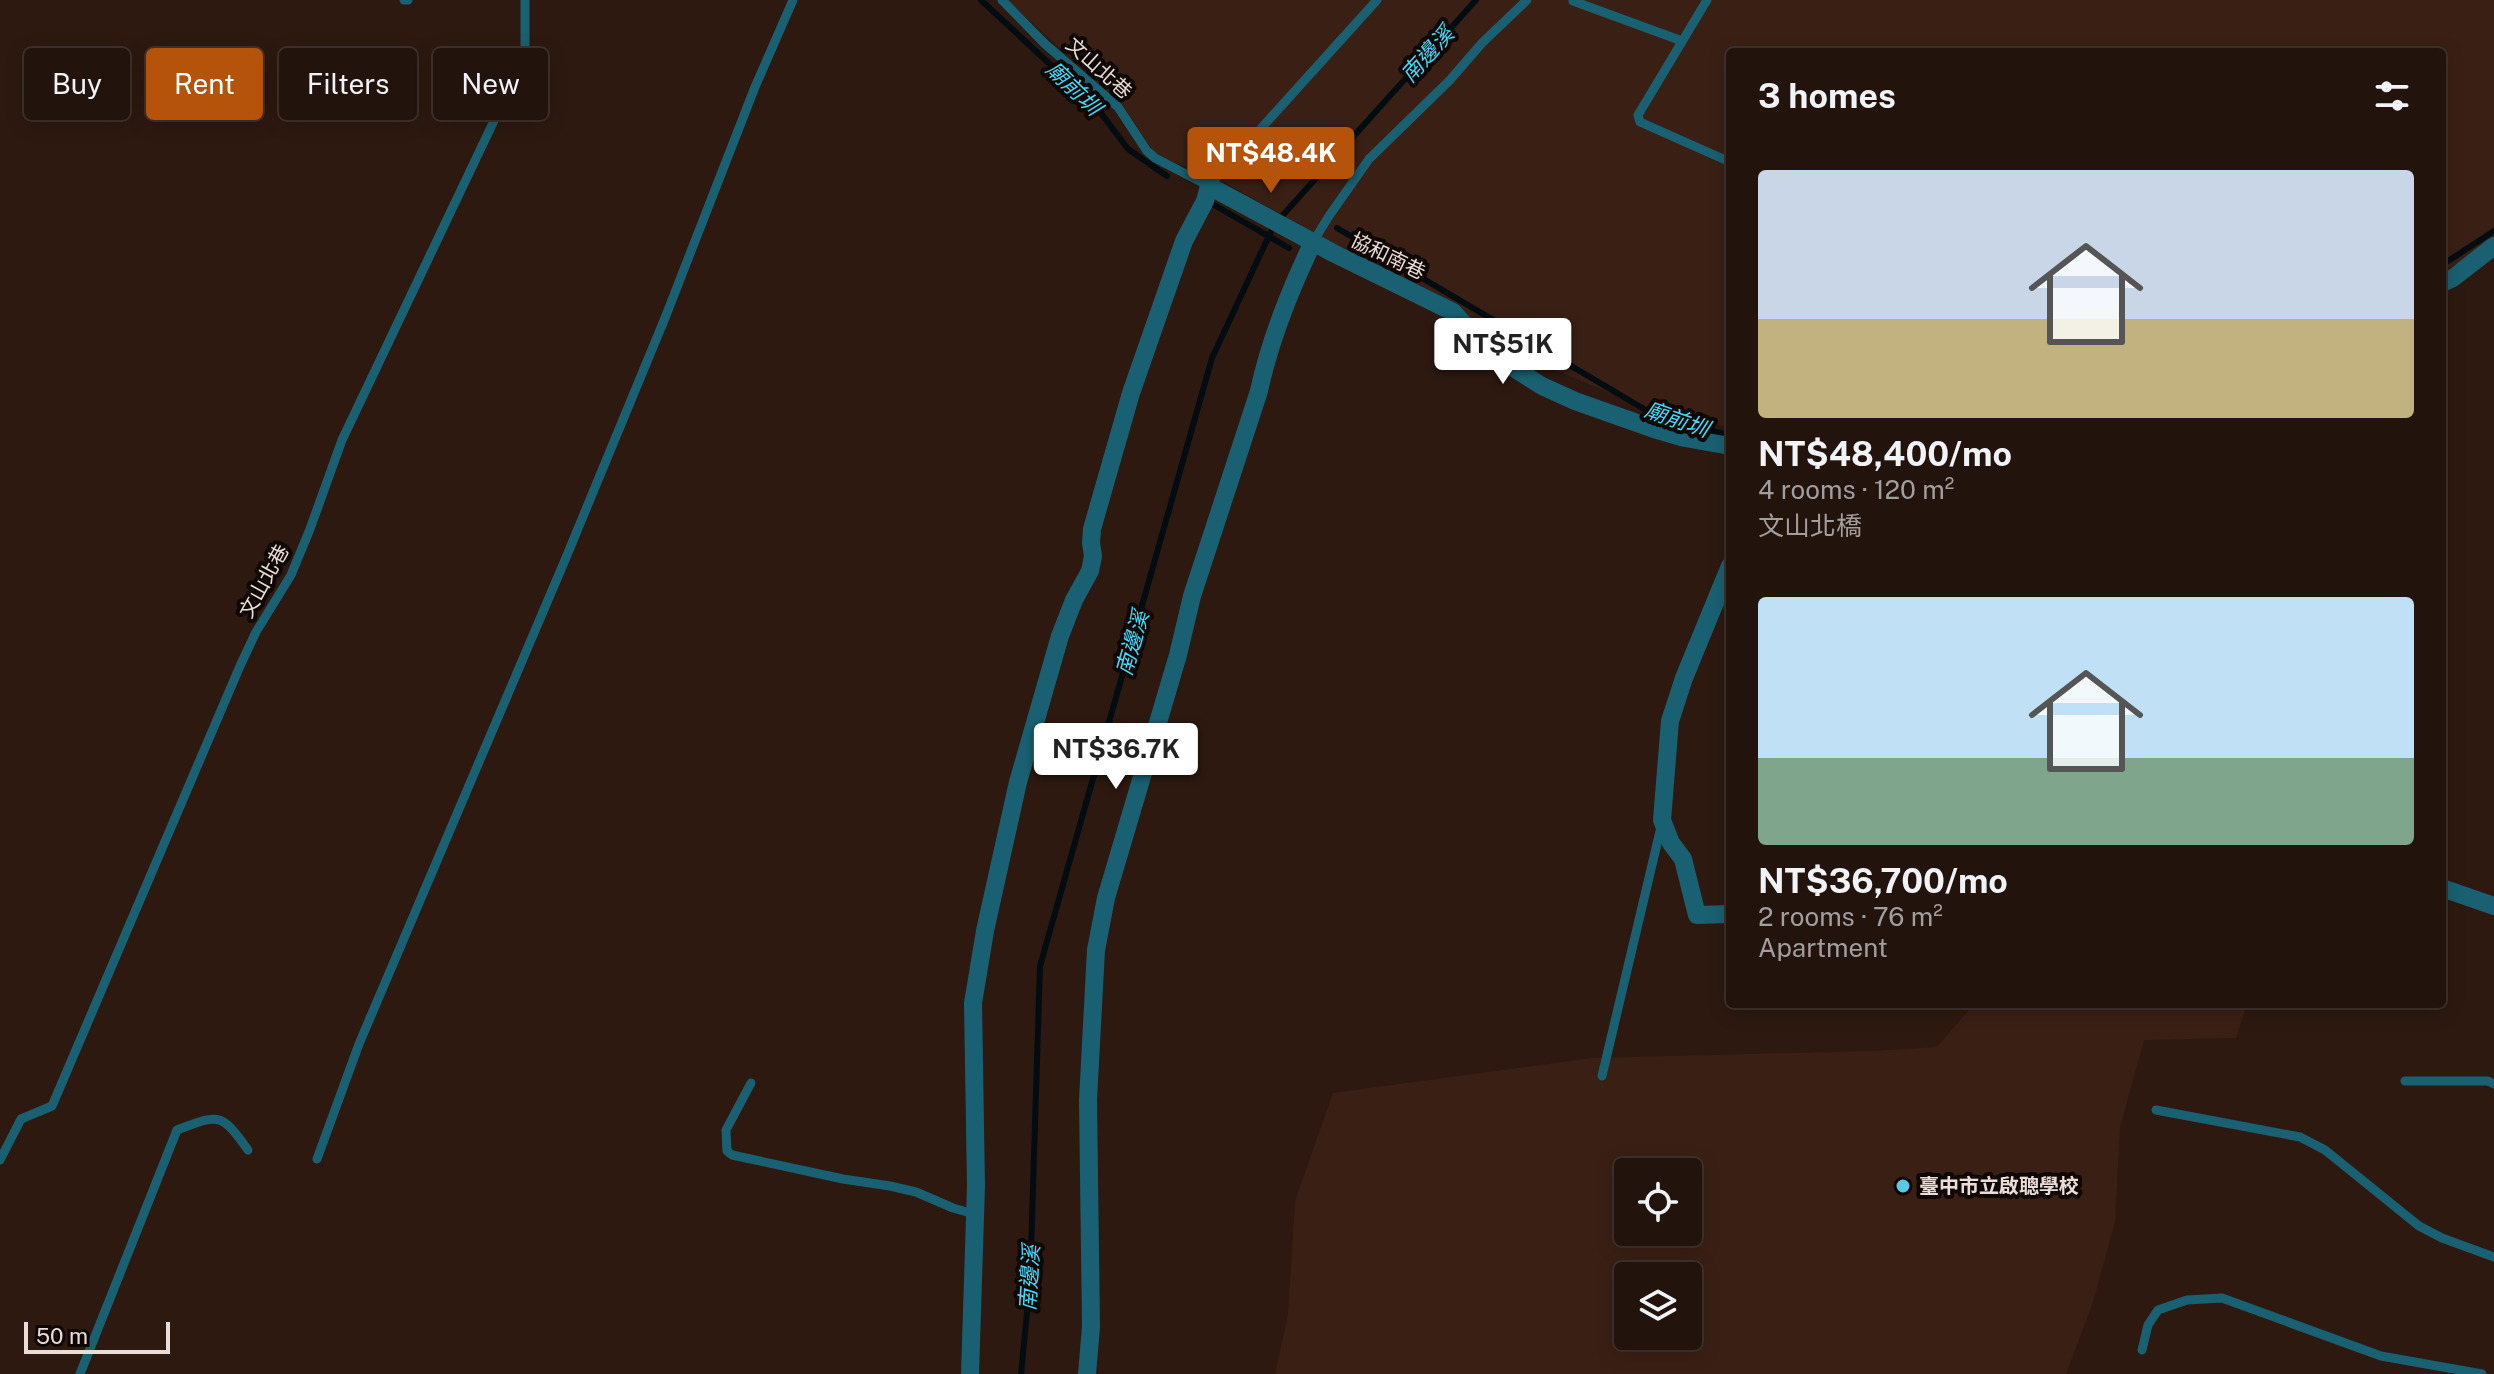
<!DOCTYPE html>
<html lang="en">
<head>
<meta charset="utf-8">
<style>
	:root { --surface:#22130c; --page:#2e201a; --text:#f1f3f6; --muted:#a29e9d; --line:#3f322d; --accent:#b45309 }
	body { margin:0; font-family:"Public Sans","Noto Sans TC",sans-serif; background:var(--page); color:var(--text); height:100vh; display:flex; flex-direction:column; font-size:30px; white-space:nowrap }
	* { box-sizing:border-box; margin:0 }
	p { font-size:26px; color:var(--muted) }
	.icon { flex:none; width:44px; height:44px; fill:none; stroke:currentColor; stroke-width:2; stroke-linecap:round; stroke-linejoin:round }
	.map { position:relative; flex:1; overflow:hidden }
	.side { position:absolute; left:1726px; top:48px; width:720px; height:960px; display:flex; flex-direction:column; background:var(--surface); border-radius:8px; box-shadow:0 4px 20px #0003,0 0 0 2px var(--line) }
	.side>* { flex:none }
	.hud { position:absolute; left:24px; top:48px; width:760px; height:72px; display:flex; gap:16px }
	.buttons { position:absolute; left:1614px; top:1158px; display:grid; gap:16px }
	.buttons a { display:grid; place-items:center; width:88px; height:88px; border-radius:8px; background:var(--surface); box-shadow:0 4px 20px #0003,0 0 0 2px var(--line); font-size:40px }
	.scale { position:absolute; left:24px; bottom:20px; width:146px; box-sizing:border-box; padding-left:8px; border:4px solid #eadcd6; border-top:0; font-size:22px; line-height:28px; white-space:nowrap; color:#eadcd6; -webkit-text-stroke:6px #0f0704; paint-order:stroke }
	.price { position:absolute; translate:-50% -68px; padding:0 18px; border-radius:8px; background:#fff; color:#222; font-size:26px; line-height:52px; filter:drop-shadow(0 2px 4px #0008) }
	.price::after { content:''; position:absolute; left:50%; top:48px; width:24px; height:18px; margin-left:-12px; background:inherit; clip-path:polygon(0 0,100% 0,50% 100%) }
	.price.on { background:var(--accent); color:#fff }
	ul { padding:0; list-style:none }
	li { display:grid; align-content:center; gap:16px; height:424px; padding:0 32px }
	li span { display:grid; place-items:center; height:248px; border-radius:8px; color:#555 }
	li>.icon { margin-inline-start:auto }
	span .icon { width:144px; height:144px; fill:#fffc; stroke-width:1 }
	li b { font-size:34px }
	h2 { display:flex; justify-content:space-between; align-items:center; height:96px; padding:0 32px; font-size:34px }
	.tag { padding:0 28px; border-radius:8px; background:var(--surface); box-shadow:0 4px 20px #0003,0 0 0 2px var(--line); font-size:28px; line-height:72px }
	.tag.on { background:var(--accent); color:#fff }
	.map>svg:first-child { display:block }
	.built { fill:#3a2014; fill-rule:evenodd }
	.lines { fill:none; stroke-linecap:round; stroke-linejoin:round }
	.stream { stroke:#030d11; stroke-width:6 }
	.lane { stroke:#196172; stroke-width:9 }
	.street { stroke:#196172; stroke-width:18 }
	.poi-dot { fill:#59c8e5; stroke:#0f0704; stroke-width:3 }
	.labels { text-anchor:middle; stroke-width:8; stroke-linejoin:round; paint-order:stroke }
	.street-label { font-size:20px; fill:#eadcd6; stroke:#0f0704 }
	.poi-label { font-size:20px; font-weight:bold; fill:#eadcd6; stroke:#0f0704; text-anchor:start }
	.water-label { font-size:22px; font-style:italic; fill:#40dafd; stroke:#0f0704 }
</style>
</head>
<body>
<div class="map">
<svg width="2494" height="1374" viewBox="0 0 2494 1374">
	<rect width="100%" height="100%" fill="#2d1910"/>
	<!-- built -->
	<g class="built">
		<path d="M1007,0h1487v246l-52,25v-219h-712v375l-66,-13 -145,-58 -199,-120 -96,-54 -68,-27 -35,-52z"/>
		<path d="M1974,1004h273l-11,34 -92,2 -24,87 -5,95 -22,80 -27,72h-791l13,-59 7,-114 38,-108 259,-35 282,-7 63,-4zM1628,1172h60v60h-60zM1628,1276h60v60h-60z"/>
	</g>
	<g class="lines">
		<!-- stream -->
		<g class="stream">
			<path d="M981,0l116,108 31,41 39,27"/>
			<path d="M1209,202l80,46"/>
			<path d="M1337,228l314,185 79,23"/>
			<path d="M2442,265l52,-34"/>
			<path d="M1021,1374l9,-92 10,-316 172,-608 62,-133 202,-225"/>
		</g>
		<!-- lane -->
		<g class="lane">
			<path d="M404,0h4"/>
			<path d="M1002,0l43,44 73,63 29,44 8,7 54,28 168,-186"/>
			<path d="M1707,0l-69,115 2,7 90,40"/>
			<path d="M1573,1l109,40"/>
			<path d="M1313,242l16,-26 40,-57 81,-79 32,-37 45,-43"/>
			<path d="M1602,1076l59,-249"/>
			<path d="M2405,1081h83l6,3"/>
			<path d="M751,1083l-25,47 1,21 5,4 111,24 47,7 26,6 37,16 21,6"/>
			<path d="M2156,1110l144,27 25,13 94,76 23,12 52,19"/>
			<path d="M317,1159l42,-115 206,-484 100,-242 90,-231 38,-87"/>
			<path d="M0,1160l21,-41 31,-13 188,-440 16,-34 35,-57 19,-46 32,-89 179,-376 4,-15v-49"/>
			<path d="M2142,1350l6,-25 10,-15 29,-10 35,-2 159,58 101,18"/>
			<path d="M80,1374l97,-244c42,-16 44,-18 71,20"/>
		</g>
		<!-- street -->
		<g class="street">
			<path d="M2442,283l11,-5 41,-32"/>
			<path d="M1730,566l-46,112 -14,43 -8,99 9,23 12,16 14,56 33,-1"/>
			<path d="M2442,888l52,18"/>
			<path d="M970,1374l6,-188 -3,-183 12,-72 33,-149 42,-146 14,-36 16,-29 3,-15 -2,-13 1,-14 39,-136 53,-152 21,-40 4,-15 124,67 120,59 37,41 52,33 33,15 79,28 31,9 45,8"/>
			<path d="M1087,1374l4,-47 -3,-227 8,-150 10,-52 72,-243 14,-59 67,-205c11,-52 31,-101 54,-149"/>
		</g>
	</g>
	<!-- markers -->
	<circle class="poi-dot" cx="1903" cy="1186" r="8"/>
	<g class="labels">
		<!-- street labels -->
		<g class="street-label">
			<text transform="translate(1099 68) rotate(42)" y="7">文山北巷</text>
			<text transform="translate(1388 256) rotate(26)" y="7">協和南巷</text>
			<text transform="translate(264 581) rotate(-61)" y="7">文山北巷</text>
		</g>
		<!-- poi labels -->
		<g class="poi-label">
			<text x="1919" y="1193">臺中市立啟聰學校</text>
		</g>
		<!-- water labels -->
		<g class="water-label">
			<text transform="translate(1427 54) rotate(-48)" y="8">南邊溪</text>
			<text transform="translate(1074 88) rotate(44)" y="8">廟前圳</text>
			<text transform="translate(1677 419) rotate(19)" y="8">廟前圳</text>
			<text transform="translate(1132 643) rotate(-74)" y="8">南邊溪</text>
			<text transform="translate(1029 1278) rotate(-86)" y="8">南邊溪</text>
		</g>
	</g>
</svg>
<div class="buttons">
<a><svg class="icon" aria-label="locate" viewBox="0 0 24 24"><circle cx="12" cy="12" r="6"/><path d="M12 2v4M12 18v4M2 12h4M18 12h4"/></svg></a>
<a><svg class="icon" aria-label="layers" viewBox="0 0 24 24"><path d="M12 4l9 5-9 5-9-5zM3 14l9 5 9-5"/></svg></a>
</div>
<div class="scale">50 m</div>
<b class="price on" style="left:1271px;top:195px">NT$48.4K</b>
<b class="price" style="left:1503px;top:386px">NT$51K</b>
<b class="price" style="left:1116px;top:791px">NT$36.7K</b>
<div class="hud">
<a class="tag">Buy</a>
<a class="tag on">Rent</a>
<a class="tag">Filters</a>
<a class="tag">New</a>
</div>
<section class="side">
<h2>3 homes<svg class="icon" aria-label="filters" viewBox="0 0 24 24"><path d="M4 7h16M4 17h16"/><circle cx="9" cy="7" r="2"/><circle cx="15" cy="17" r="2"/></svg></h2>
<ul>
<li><span style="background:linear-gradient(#c9d6e8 60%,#c2b280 0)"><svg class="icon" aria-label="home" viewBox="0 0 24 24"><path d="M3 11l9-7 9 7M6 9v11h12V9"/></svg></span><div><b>NT$48,400/mo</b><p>4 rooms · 120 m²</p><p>文山北橋</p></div></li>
<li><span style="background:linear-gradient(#bfe0f5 65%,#7fa58c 0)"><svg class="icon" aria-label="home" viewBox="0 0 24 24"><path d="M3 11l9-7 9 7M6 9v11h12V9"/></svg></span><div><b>NT$36,700/mo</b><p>2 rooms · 76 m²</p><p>Apartment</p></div></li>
</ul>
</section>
</div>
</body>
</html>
